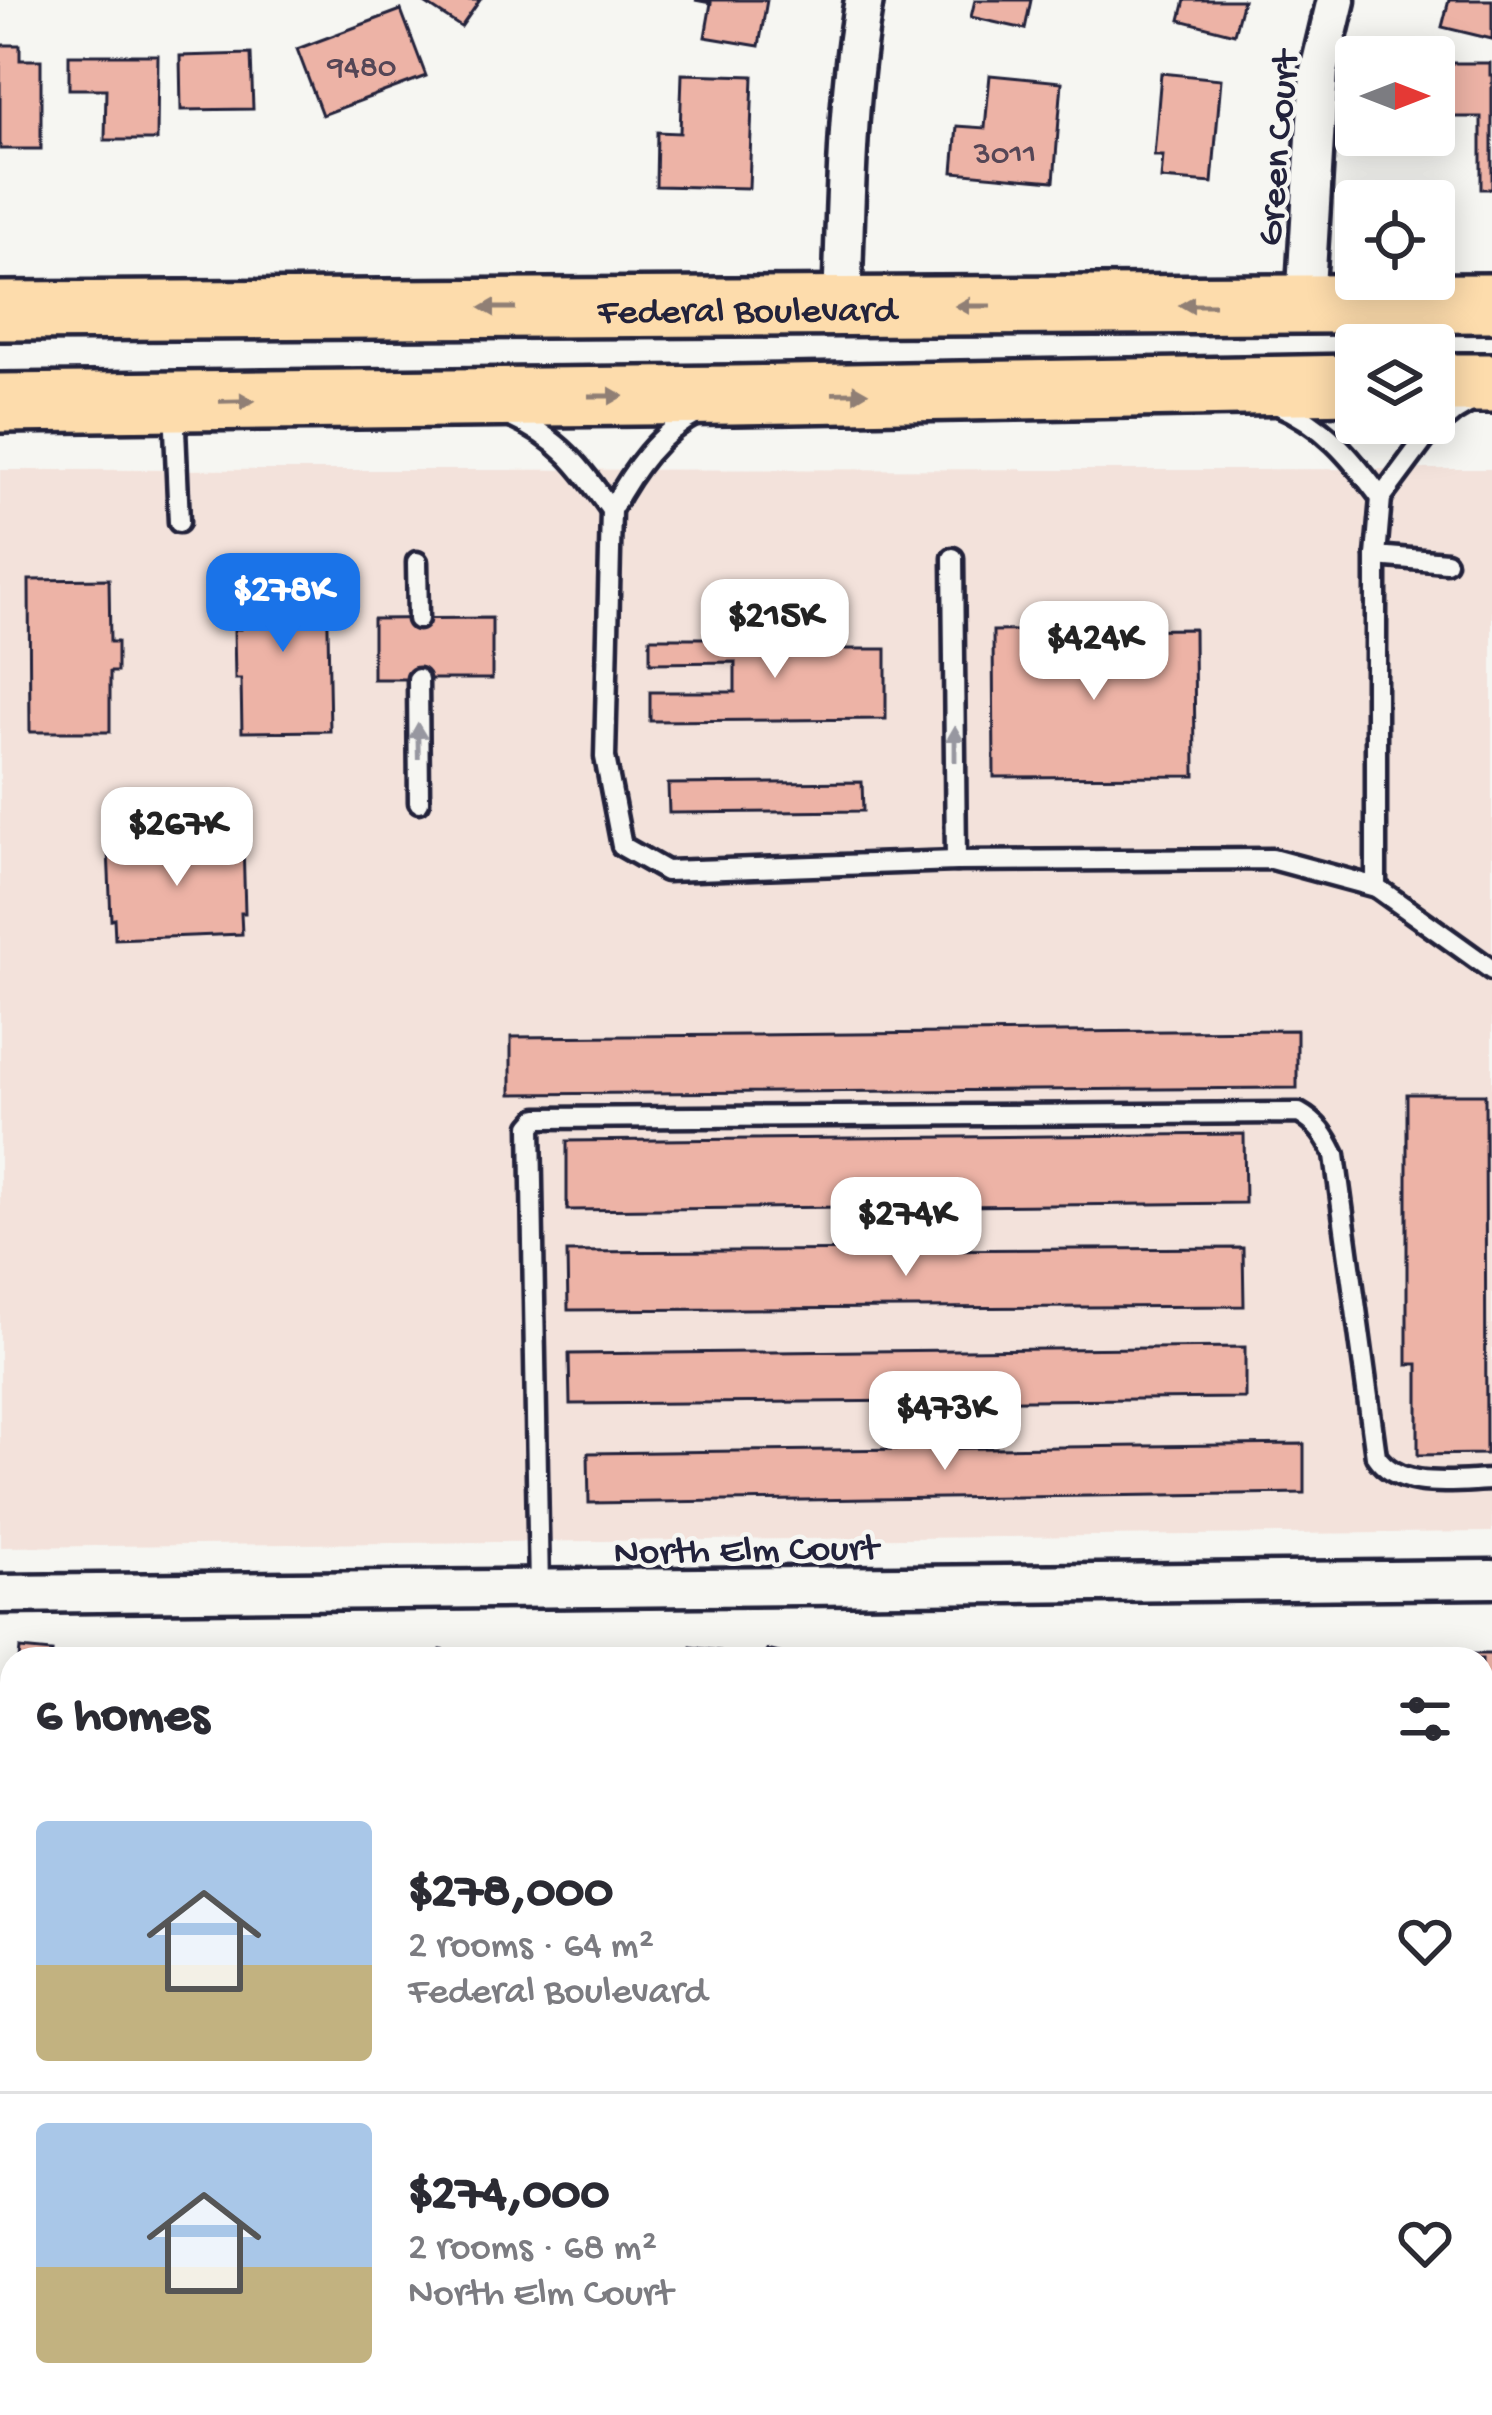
<!DOCTYPE html>
<html lang="en">
<head>
<meta charset="utf-8">
<style>
	:root { --surface:#fff; --page:#f7f7f7; --text:#2b2b33; --muted:#7c7c81; --line:#e1e1e2; --accent:#1a73e8 }
	body { margin:0; font-family:"Gochi Hand",sans-serif; background:var(--page); color:var(--text); height:100vh; display:flex; flex-direction:column; font-size:45px; white-space:nowrap }
	* { box-sizing:border-box; margin:0 }
	p { font-size:39px; color:var(--muted) }
	.icon { flex:none; width:66px; height:66px; fill:none; stroke:currentColor; stroke-width:2; stroke-linecap:round; stroke-linejoin:round }
	.map { position:relative; flex:1; overflow:hidden }
	.sheet { position:absolute; left:0px; top:1647px; width:1494px; height:768px; display:flex; flex-direction:column; background:var(--surface); border-radius:36px 36px 0 0; box-shadow:0 6px 30px #0003 }
	.sheet>* { flex:none }
	.needle { width:78px; rotate:90deg }
	.buttons { position:absolute; left:1335px; top:36px; display:grid; gap:24px }
	.buttons a { display:grid; place-items:center; width:120px; height:120px; border-radius:12px; background:var(--surface); box-shadow:0 6px 30px #0003; font-size:60px }
	.price { position:absolute; translate:-50% -102px; padding:0 27px; border-radius:24px; background:#fff; color:#222; font-size:39px; line-height:78px; filter:drop-shadow(0 3px 6px #0008) }
	.price::after { content:''; position:absolute; left:50%; top:72px; width:36px; height:27px; margin-left:-18px; background:inherit; clip-path:polygon(0 0,100% 0,50% 100%) }
	.price.active { background:var(--accent); color:#fff }
	ul { padding:0; list-style:none }
	li { display:flex; align-items:center; gap:36px; height:300px; padding:0 36px }
	li+li { border-top:3px solid var(--line) }
	li span { display:grid; place-items:center; flex:none; width:336px; height:240px; border-radius:12px; color:#555 }
	li>.icon { margin-inline-start:auto }
	span .icon { width:144px; height:144px; fill:#fffc; stroke-width:1 }
	li b { font-size:51px }
	h2 { display:flex; justify-content:space-between; align-items:center; height:144px; padding:0 36px; font-size:51px }
	.map>svg:first-child { display:block }
	.built { fill:#f3e2db }
	.building { fill:#edb3a6; stroke:#22223b; stroke-width:3 }
	.lines { fill:none; stroke-linecap:round; stroke-linejoin:round }
	.service-casing { stroke:#22223b; stroke-width:27 }
	.minor-casing { stroke:#22223b; stroke-width:45 }
	.primary-casing { stroke:#22223b; stroke-width:66 }
	.service { stroke:#f6f6f2; stroke-width:18 }
	.minor { stroke:#f6f6f2; stroke-width:36 }
	.primary { stroke:#fddcac; stroke-width:57 }
	.oneway { fill:#907f74 }
	.oneway2 { fill:#9797a0 }
	.labels { text-anchor:middle; stroke-width:9; stroke-linejoin:round; paint-order:stroke }
	.number-label { font-size:33px; fill:#554656 }
	.street-label { font-size:39px; fill:#22223b; stroke:#f6f6f2 }
</style>
</head>
<body>
<div class="map">
<svg width="1492" height="2415" viewBox="0 0 1492 2415">
	<rect width="100%" height="100%" fill="#f6f6f2"/>
	<filter id="ink" filterUnits="userSpaceOnUse"><feTurbulence type="fractalNoise" baseFrequency=".00833" numOctaves="2"/><feDisplacementMap in="SourceGraphic" scale="24" xChannelSelector="R" yChannelSelector="G"/><feConvolveMatrix kernelMatrix="1 2 1 2 8 2 1 2 1" color-interpolation-filters="sRGB"/></filter>
	<g filter="url(#ink)">
		<!-- built -->
		<path class="built" d="M1492,469v1063l-1492,15v-1077z"/>
		<!-- building -->
		<g class="building">
			<path d="M420,0h60l-19,27z"/>
			<path d="M695,0h72l-8,46 -54,-9 6,-34z"/>
			<path d="M975,0h56l-6,29 -54,-12z"/>
			<path d="M1185,0h58l-9,34 -54,-14z"/>
			<path d="M1449,0h43v39l-50,-12z"/>
			<path d="M401,10l25,66 -104,39 -25,-66z"/>
			<path d="M0,45h20v15h21v89h-41z"/>
			<path d="M251,54l2,55 -72,1 -1,-54z"/>
			<path d="M69,55h89l-1,85h-52l1,-51h-37z"/>
			<path d="M1435,63h55v12h2v114h-11v-72h-46z"/>
			<path d="M1161,73l60,6 -9,104 -51,-4 2,-23h-9z"/>
			<path d="M682,74l71,2 -4,112 -93,-2 1,-54 23,1z"/>
			<path d="M990,75l72,7 -8,99 -101,-9 4,-46 28,2z"/>
			<path d="M327,578l3,153 -88,1 -1,-53h-6l-1,-50h6l-2,-49z"/>
			<path d="M109,579l1,63h7v30h-7v60h-80l-1,-152z"/>
			<path d="M492,618v61h-119v-60z"/>
			<path d="M1194,629l1,147 -201,1 -1,-146z"/>
			<path d="M650,638h151v11h85v70l-236,2v-29h85v-30l-85,1z"/>
			<path d="M862,782l1,29 -194,2 -1,-29z"/>
			<path d="M191,835l1,10 51,-2 2,70h-4l1,21 -127,5 -1,-21 -3,1 -3,-70 51,-2 -1,-10z"/>
			<path d="M1297,1030v58l-786,6v-57z"/>
			<path d="M1407,1094h78l1,360 -68,1v-91h-11z"/>
			<path d="M1244,1134l1,69 -678,7v-69z"/>
			<path d="M1243,1248l1,58 -676,4 -1,-58z"/>
			<path d="M1245,1347v51l-675,6 -1,-50z"/>
			<path d="M1304,1444v49l-715,10 -1,-50z"/>
			<path d="M841,1646l29,6 -1,7h-31z"/>
			<path d="M609,1647l34,5 -1,7h-35z"/>
			<path d="M691,1647l29,4 -1,8h-30z"/>
			<path d="M1276,1648l5,11h-29z"/>
			<path d="M20,1649l32,3 -1,7h-32z"/>
			<path d="M441,1650l29,4v5h-30z"/>
			<path d="M767,1650l37,9h-39z"/>
			<path d="M182,1651l28,3 -1,5h-27z"/>
			<path d="M273,1651l30,6 -1,2h-31z"/>
			<path d="M1341,1652l60,1v6h-60z"/>
			<path d="M1438,1654h54v129h-10v-124h-44z"/>
			<path d="M12,1734v60h-6l4,-40 -10,-1v-14l11,1z"/>
			<path d="M0,1886l12,1v146l-12,-1z"/>
			<path d="M1482,1976l7,15 3,-1v83l-10,-22z"/>
			<path d="M1492,2149v102l-10,-16v-79z"/>
			<path d="M1482,2347l10,6v40l-10,-6z"/>
			<path d="M692,2403h3l9,12h-28z"/>
			<path d="M756,2403h34l6,12h-34z"/>
			<path d="M814,2403h53l-31,12h-17z"/>
			<path d="M1086,2403h77l-26,12h-78z"/>
			<path d="M1291,2403h59l-56,12z"/>
		</g>
		<g class="lines">
			<!-- service casing -->
			<g class="service-casing">
				<g id="service">
					<path d="M1274,403c50,21 76,53 107,95"/>
					<path d="M174,406l5,116"/>
					<path d="M700,412c-42,21 -67,58 -89,98l-6,247 17,89 44,25 290,-10 316,-2 104,28"/>
					<path d="M509,416c51,23 70,49 102,94"/>
					<path d="M1376,556v331l116,83"/>
					<path d="M953,558l3,303"/>
					<path d="M417,562l1,57"/>
					<path d="M1446,562l-70,-6 5,-58 49,-66 25,-21 17,-10"/>
					<path d="M418,679l1,123"/>
					<path d="M539,1590l-8,-464 7,-8 761,-5c18,10 27,23 36,42l41,301c23,35 79,25 116,24"/>
				</g>
			</g>
			<!-- minor casing -->
			<g class="minor-casing">
				<g id="minor">
					<path d="M1305,305l14,-234 17,-71"/>
					<path d="M842,306c4,-102 4,-205 22,-306"/>
					<path d="M0,1594l1492,-15"/>
					<path d="M1482,1838l10,-7"/>
					<path d="M0,1851h12"/>
					<path d="M1482,1912l10,-5"/>
					<path d="M1210,2403l6,12"/>
				</g>
			</g>
			<!-- primary casing -->
			<g class="primary-casing">
				<g id="primary">
					<path id="s1" d="M0,311l1492,-8"/>
					<path d="M1434,383h58"/>
					<path d="M0,403l733,-8 623,-11"/>
				</g>
			</g>
			<!-- service -->
			<use href="#service" class="service"/>
			<!-- minor -->
			<use href="#minor" class="minor"/>
			<!-- primary -->
			<use href="#primary" class="primary"/>
		</g>
		<!-- one-way arrows -->
		<defs><path id="oneway-solid" d="M-6-.8H1V-3.2L6.5 0L1 3.2V.8H-6Z" transform="scale(3)"/></defs>
		<g class="oneway">
			<use href="#oneway-solid" transform="translate(1197 305) rotate(180)"/>
			<use href="#oneway-solid" transform="translate(973 306) rotate(180)"/>
			<use href="#oneway-solid" transform="translate(498 308) rotate(180)"/>
			<use href="#oneway-solid" transform="translate(850 393) rotate(-1)"/>
			<use href="#oneway-solid" transform="translate(606 396)"/>
			<use href="#oneway-solid" transform="translate(237 401) rotate(-1)"/>
		</g>
		<g class="oneway2">
			<use href="#oneway-solid" transform="translate(418 741) rotate(-91)"/>
			<use href="#oneway-solid" transform="translate(955 744) rotate(-90)"/>
		</g>
	</g>
	<g class="labels">
		<!-- number labels -->
		<g class="number-label">
			<text x="362" y="75">9480</text>
			<text x="1005" y="162">3011</text>
		</g>
		<!-- street labels -->
		<g class="street-label">
			<text transform="translate(1274 148) rotate(-85)" y="14">Green Court</text>
			<text dy="14" stroke="none"><textPath href="#s1" startOffset="747">Federal Boulevard</textPath></text>
			<text transform="translate(746 1546) rotate(-1)" y="14">North Elm Court</text>
		</g>
	</g>
</svg>
<div class="buttons">
<a><svg class="needle" viewBox="-14 -14 28 28"><path d="M0-13l5 13h-10z" fill="#e53935"/><path d="M0 13l5-13h-10z" fill="#7c7c81"/></svg></a>
<a><svg class="icon" aria-label="locate" viewBox="0 0 24 24"><circle cx="12" cy="12" r="6"/><path d="M12 2v4M12 18v4M2 12h4M18 12h4"/></svg></a>
<a><svg class="icon" aria-label="layers" viewBox="0 0 24 24"><path d="M12 4l9 5-9 5-9-5zM3 14l9 5 9-5"/></svg></a>
</div>
<b class="price active" style="left:283px;top:655px">$278K</b>
<b class="price" style="left:775px;top:681px">$215K</b>
<b class="price" style="left:1094px;top:703px">$424K</b>
<b class="price" style="left:177px;top:889px">$267K</b>
<b class="price" style="left:906px;top:1279px">$274K</b>
<b class="price" style="left:945px;top:1473px">$473K</b>
<section class="sheet">
<h2>6 homes<svg class="icon" aria-label="filters" viewBox="0 0 24 24"><path d="M4 7h16M4 17h16"/><circle cx="9" cy="7" r="2"/><circle cx="15" cy="17" r="2"/></svg></h2>
<ul>
<li><span style="background:linear-gradient(#a9c7e8 60%,#c2b280 0)"><svg class="icon" aria-label="home" viewBox="0 0 24 24"><path d="M3 11l9-7 9 7M6 9v11h12V9"/></svg></span><div><b>$278,000</b><p>2 rooms · 64 m²</p><p>Federal Boulevard</p></div><svg class="icon" aria-label="heart" viewBox="0 0 24 24"><path d="M12 20l-8-8c-3-5 5-10 8-4 3-6 11-1 8 4z"/></svg></li>
<li><span style="background:linear-gradient(#a9c7e8 60%,#c2b280 0)"><svg class="icon" aria-label="home" viewBox="0 0 24 24"><path d="M3 11l9-7 9 7M6 9v11h12V9"/></svg></span><div><b>$274,000</b><p>2 rooms · 68 m²</p><p>North Elm Court</p></div><svg class="icon" aria-label="heart" viewBox="0 0 24 24"><path d="M12 20l-8-8c-3-5 5-10 8-4 3-6 11-1 8 4z"/></svg></li>
</ul>
</section>
</div>
</body>
</html>
